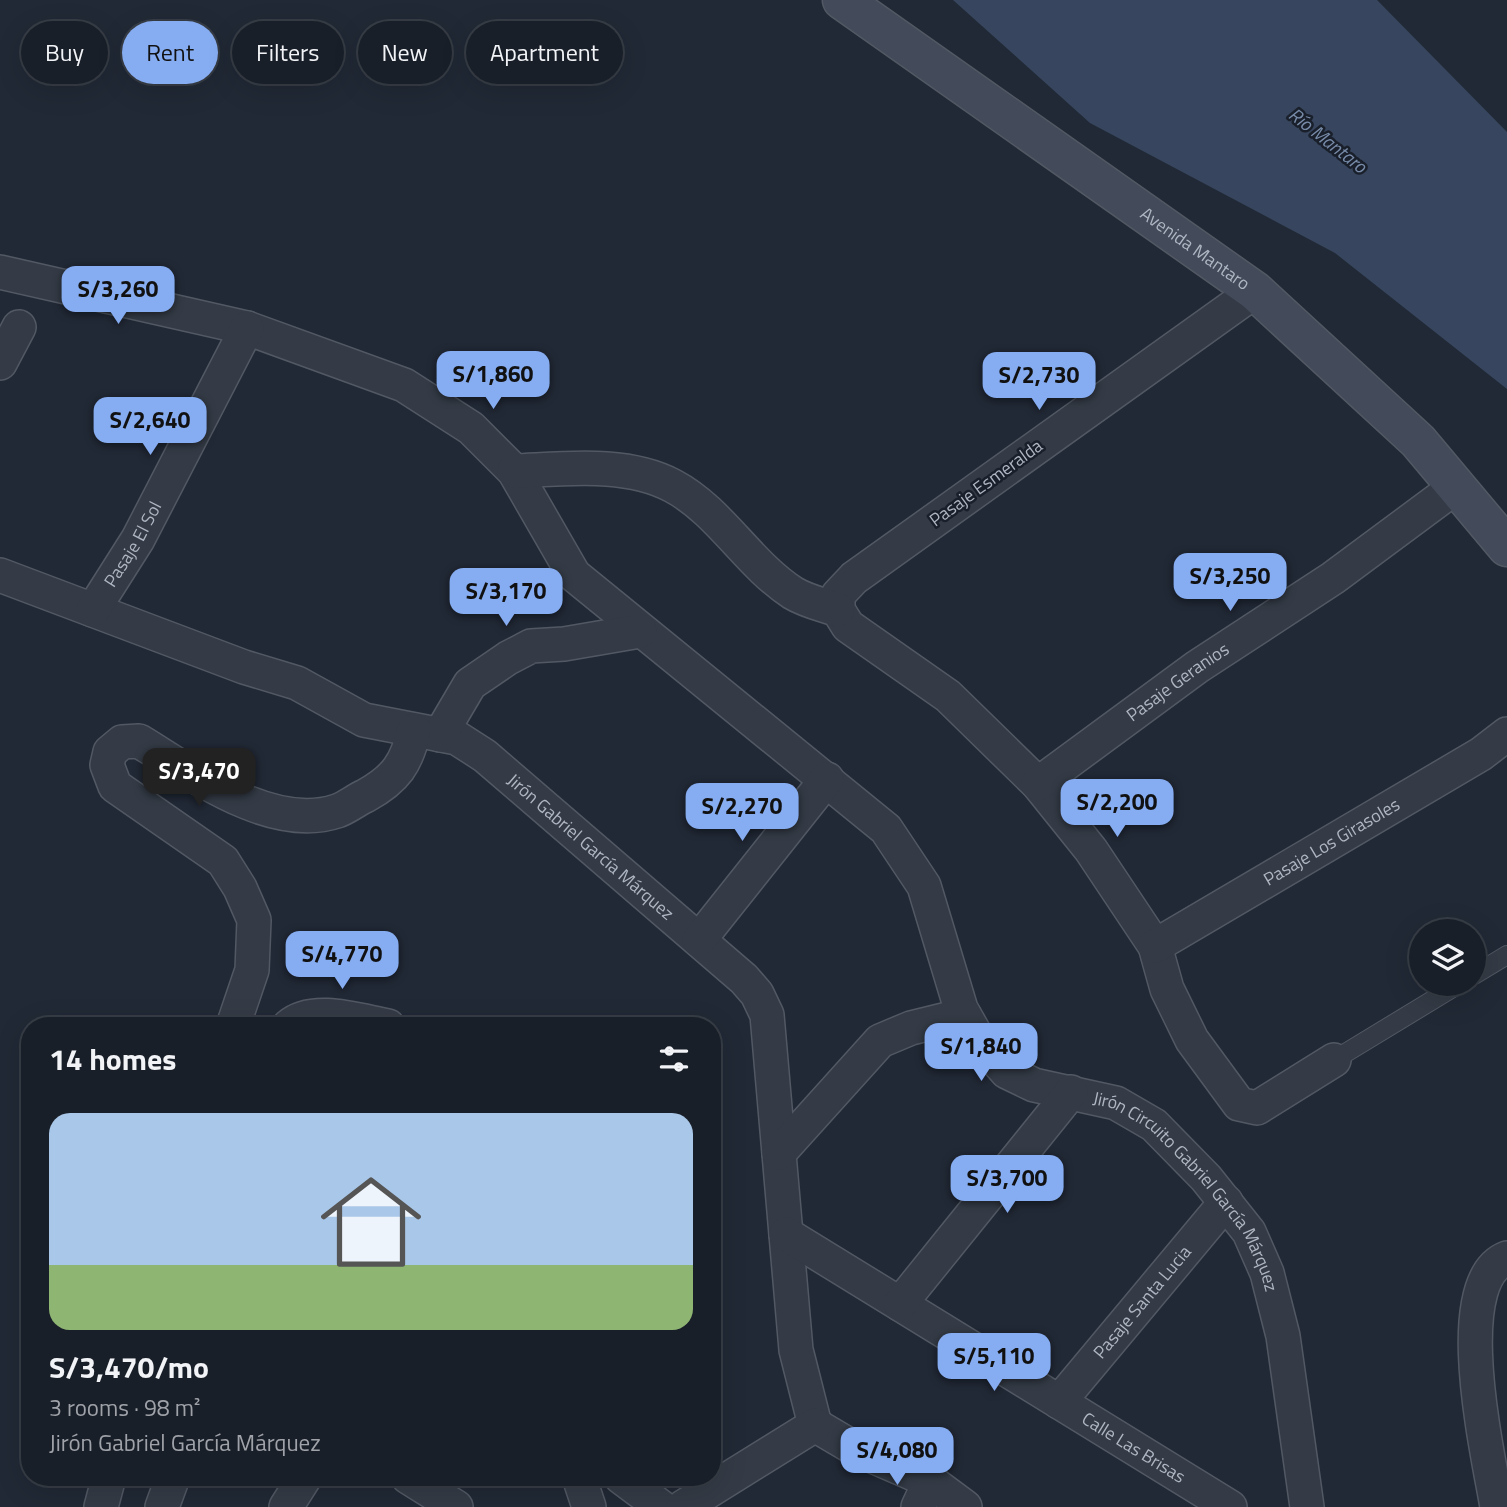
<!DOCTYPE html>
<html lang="en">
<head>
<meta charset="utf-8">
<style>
	:root { --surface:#191f28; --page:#262c34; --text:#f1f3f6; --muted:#9fa2a8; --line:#373d45; --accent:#86acf1 }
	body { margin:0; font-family:"Titillium Web",sans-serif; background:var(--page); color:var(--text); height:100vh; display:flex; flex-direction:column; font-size:26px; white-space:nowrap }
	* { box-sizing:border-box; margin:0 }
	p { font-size:23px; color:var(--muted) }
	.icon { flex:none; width:38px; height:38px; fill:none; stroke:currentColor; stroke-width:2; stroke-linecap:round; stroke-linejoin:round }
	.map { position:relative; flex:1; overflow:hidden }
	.panel { position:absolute; left:21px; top:1017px; width:700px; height:469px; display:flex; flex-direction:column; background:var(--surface); border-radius:28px; box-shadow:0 7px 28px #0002,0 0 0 2px var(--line) }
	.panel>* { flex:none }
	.guide { position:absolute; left:21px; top:21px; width:700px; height:63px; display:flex; gap:14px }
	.fabs { position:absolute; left:1409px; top:919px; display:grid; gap:14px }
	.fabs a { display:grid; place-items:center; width:77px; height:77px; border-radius:50%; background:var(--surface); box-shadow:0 7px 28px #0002,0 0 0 2px var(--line); font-size:35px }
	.price { position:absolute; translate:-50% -60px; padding:0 16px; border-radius:14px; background:var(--accent); color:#111; font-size:23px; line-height:46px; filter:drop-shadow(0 2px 4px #0008) }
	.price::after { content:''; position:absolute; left:50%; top:42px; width:21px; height:16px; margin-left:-10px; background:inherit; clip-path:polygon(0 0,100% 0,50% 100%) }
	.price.active { background:#222; color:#fff }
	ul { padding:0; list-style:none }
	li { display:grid; align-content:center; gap:14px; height:371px; padding:0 28px }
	li span { display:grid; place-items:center; height:217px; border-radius:21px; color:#555 }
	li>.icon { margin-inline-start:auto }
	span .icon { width:126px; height:126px; fill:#fffc; stroke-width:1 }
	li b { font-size:30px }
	h2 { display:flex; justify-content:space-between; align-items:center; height:84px; padding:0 28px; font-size:30px }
	.pill { padding:0 24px; border-radius:32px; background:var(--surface); box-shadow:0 7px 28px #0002,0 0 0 2px var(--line); font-size:24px; line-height:63px }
	.pill.active { background:var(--accent); color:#111 }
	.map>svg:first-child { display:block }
	.water { fill:#37465e }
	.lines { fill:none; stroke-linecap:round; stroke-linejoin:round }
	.lane-casing { stroke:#525964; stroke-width:20 }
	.street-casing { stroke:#525964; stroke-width:36 }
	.secondary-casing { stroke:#525964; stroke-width:41 }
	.lane { stroke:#343b46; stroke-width:18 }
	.street { stroke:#343b46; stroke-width:33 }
	.secondary { stroke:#434a59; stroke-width:38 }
	.labels { text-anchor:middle; stroke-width:5; stroke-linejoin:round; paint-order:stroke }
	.street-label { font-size:18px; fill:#afb6c3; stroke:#1a202b }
	.water-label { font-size:19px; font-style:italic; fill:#788caa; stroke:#1a202b }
</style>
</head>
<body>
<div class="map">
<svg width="1507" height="1507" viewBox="0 0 1507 1507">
	<rect width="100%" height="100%" fill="#212936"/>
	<!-- water -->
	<path class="water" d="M953,0h424l130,132v257l-172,-136 -245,-130z"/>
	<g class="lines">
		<!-- lane casing -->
		<g class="lane-casing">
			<g id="lane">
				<path d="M1474,975l33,-20"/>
				<path d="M1334,1060l125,-76"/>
			</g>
		</g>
		<!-- street casing -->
		<g class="street-casing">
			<g id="street">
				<path id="s1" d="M0,272l247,56 157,57 67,43 43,43 60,104 312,254 38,57 37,123 17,30 29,33 27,13 82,18 38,22 52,53 43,54 18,41 16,63 24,171"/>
				<path d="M1255,291l-401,287 -16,17v15l10,16 100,70 90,88 53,66 64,96 12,43 25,51 47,64 18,4 77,-48"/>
				<path d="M0,363l19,-36"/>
				<path d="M514,471c50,-2 113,-10 159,15 47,25 75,78 120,107 13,8 31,12 45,17"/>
				<path id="s2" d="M0,575l244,92 53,16 67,37 93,18 28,18 259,223 13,15 10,21 29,335 19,75"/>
				<path id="s3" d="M93,610l45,-71 109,-211"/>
				<path d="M440,735l30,-51 38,-26 23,-12 33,-2 76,-13"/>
				<path id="s4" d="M1038,784l159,-117 136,-89 124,-92"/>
				<path d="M699,940l128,-161"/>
				<path id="s5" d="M1155,946l326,-192 26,-20"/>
				<path d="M233,1026l19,-56 2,-50 -14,-32 -17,-27 -108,-75 -8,-21 3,-13 12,-10 17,-1c53,32 132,92 198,70 9,-3 19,-11 28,-15 31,-17 42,-33 49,-66"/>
				<path d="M289,1026c24,-21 71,-5 99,0"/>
				<path d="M779,1153l101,-112 31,-13 53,-13"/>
				<path id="s6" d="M786,1234l444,273"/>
				<path d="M900,1304l171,-212"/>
				<path id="s7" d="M1059,1402l167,-200"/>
				<path d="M815,1425l39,23 76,33 35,26"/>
				<path d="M408,1477l48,30"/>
				<path d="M579,1477l10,30"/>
				<path d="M621,1477l40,30"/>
				<path d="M101,1507l8,-30"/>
				<path d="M162,1507l11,-30"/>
				<path d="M286,1507l19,-30"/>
				<path d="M683,1507l132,-82"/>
				<path d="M918,1507l12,-26"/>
				<path d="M1497,1507c-8,-49 -50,-226 10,-249"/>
			</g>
		</g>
		<!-- secondary casing -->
		<g class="secondary-casing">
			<g id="secondary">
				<path id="s8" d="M842,0l413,291 163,150 89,106"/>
			</g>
		</g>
		<!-- lane -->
		<use href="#lane" class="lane"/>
		<!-- street -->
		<use href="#street" class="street"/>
		<!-- secondary -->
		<use href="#secondary" class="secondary"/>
	</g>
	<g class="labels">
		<!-- street labels -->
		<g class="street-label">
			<text dy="6" stroke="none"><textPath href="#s8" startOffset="432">Avenida Mantaro</textPath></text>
			<text transform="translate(986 483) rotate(-36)" y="6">Pasaje Esmeralda</text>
			<text dy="6" stroke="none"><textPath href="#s3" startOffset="77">Pasaje El Sol</textPath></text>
			<text dy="6" stroke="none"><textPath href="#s4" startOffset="173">Pasaje Geranios</textPath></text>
			<text dy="6" stroke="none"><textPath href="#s5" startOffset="205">Pasaje Los Girasoles</textPath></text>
			<text dy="6" stroke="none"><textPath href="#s2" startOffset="660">Jirón Gabriel García Márquez</textPath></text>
			<text dy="6" stroke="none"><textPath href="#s1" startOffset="1586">Jirón Circuito Gabriel García Márquez</textPath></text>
			<text dy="6" stroke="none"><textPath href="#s7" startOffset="130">Pasaje Santa Lucia</textPath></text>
			<text dy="6" stroke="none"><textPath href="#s6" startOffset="408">Calle Las Brisas</textPath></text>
		</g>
		<!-- water labels -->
		<g class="water-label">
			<text transform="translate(1328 140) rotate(38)" y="7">Río Mantaro</text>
		</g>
	</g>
</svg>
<div class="fabs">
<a><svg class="icon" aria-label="layers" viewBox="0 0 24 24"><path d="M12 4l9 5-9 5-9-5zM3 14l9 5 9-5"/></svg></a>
</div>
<b class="price" style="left:118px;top:326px">S/3,260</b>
<b class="price" style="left:493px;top:411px">S/1,860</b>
<b class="price" style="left:1039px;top:412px">S/2,730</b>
<b class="price" style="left:150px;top:457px">S/2,640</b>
<b class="price" style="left:1230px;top:613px">S/3,250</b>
<b class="price" style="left:506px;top:628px">S/3,170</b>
<b class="price active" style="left:199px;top:808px">S/3,470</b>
<b class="price" style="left:1117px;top:839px">S/2,200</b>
<b class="price" style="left:742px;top:843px">S/2,270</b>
<b class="price" style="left:342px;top:991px">S/4,770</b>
<b class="price" style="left:981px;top:1083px">S/1,840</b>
<b class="price" style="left:1007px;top:1215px">S/3,700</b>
<b class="price" style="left:994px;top:1393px">S/5,110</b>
<b class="price" style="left:897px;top:1487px">S/4,080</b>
<div class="guide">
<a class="pill">Buy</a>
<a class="pill active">Rent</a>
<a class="pill">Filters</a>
<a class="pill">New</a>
<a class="pill">Apartment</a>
</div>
<section class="panel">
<h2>14 homes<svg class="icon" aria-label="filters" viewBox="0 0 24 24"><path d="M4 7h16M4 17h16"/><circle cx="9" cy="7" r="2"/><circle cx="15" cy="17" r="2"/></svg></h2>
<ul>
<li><span style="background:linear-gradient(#a9c7e8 70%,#8fb573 0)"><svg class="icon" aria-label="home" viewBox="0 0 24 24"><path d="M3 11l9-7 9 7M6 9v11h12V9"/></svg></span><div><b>S/3,470/mo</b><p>3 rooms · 98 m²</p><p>Jirón Gabriel García Márquez</p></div></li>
</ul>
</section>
</div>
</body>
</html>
